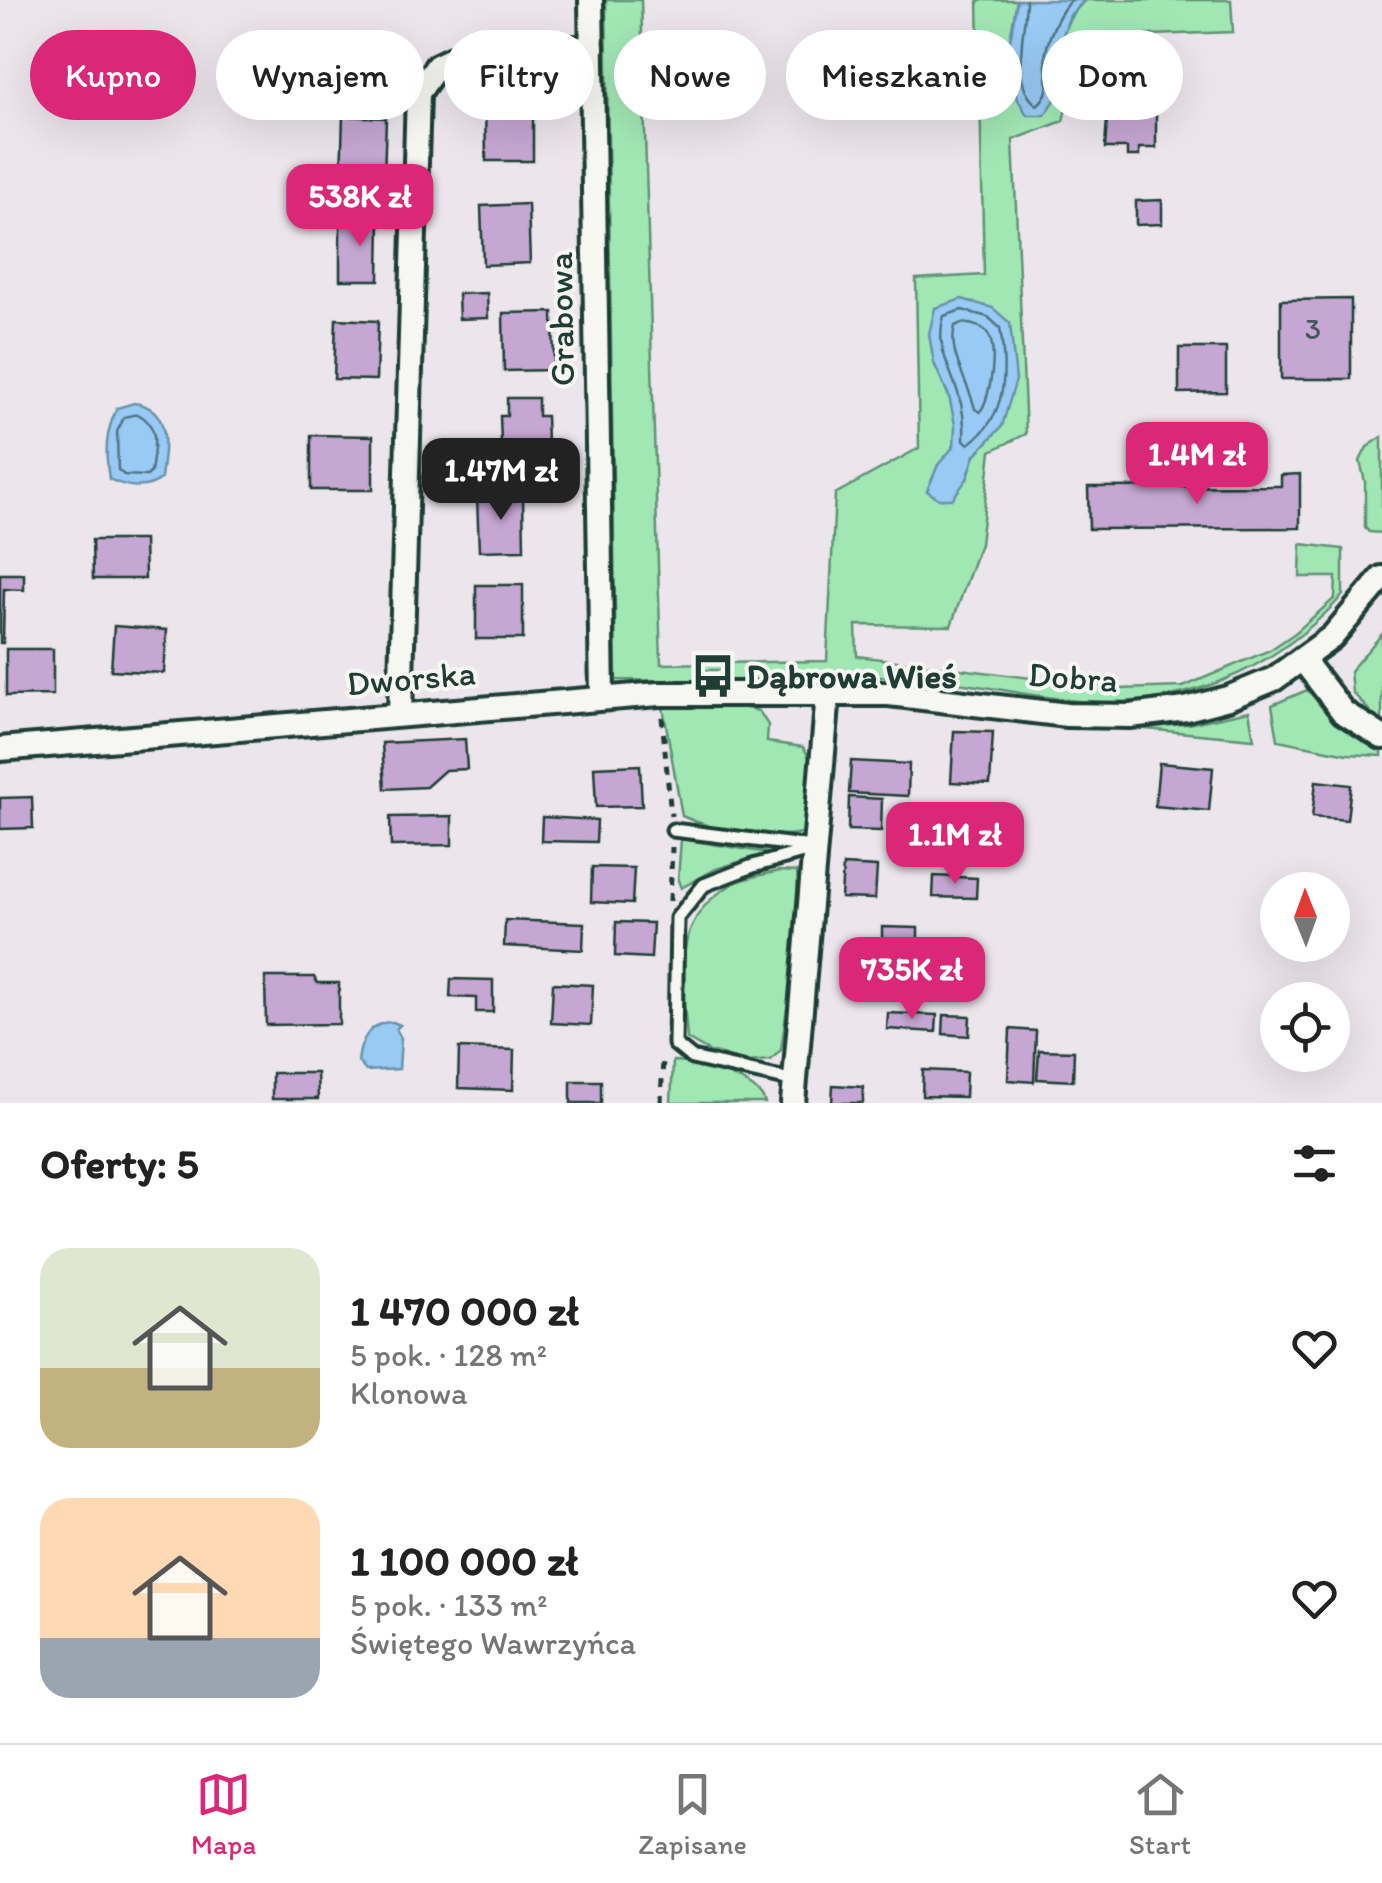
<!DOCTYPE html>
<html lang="pl">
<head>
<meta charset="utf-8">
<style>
	:root { --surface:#fff; --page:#f2f2f2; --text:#222; --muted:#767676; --line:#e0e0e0; --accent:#db2777 }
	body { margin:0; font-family:Itim,sans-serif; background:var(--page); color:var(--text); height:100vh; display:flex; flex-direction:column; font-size:38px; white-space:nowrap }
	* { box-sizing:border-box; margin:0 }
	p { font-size:32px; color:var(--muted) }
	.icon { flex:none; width:55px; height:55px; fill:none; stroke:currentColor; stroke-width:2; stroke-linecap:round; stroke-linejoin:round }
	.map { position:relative; height:1103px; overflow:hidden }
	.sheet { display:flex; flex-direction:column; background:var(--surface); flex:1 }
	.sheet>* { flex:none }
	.hud { position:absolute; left:30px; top:30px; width:1322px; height:90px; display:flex; gap:20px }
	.needle { width:65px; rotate:359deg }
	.tools { position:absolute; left:1260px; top:872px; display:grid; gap:20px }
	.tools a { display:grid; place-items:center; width:90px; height:90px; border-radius:50%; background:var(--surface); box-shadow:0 10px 40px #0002; font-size:50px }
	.price { position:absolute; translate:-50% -85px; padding:0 22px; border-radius:20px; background:var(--accent); color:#fff; font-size:32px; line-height:65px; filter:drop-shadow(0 2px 5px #0008) }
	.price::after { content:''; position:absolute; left:50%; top:60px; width:30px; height:22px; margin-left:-15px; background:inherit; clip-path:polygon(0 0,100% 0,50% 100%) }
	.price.active { background:#222; color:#fff }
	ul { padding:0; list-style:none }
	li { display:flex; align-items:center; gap:30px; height:250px; padding:0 40px }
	li span { display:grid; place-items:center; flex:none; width:280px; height:200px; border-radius:30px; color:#555 }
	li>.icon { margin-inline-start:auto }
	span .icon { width:120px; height:120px; fill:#fffc; stroke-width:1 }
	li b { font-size:42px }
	h2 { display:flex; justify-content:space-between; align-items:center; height:120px; padding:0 40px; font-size:42px }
	.tag { padding:0 35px; border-radius:45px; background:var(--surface); box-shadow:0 10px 40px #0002; font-size:35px; line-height:90px }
	.tag.active { background:var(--accent); color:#fff }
	.menu { display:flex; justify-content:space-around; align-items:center; height:140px; border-top:2px solid var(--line); background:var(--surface); font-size:28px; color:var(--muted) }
	.menu a { display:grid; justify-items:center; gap:5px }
	.menu .active { color:var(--accent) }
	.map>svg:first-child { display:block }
	.green { fill:#a1e7b4; stroke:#609274; stroke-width:2.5; fill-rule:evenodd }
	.water { fill:#99caf5; stroke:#6892a8; stroke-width:2.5 }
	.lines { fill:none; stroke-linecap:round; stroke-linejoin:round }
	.shore { stroke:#507581; stroke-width:2.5 }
	.building { fill:#c6a7d3; stroke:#1f3d34; stroke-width:2.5 }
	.lane-casing { stroke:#1f3d34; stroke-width:19 }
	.street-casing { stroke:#1f3d34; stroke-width:30 }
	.path { stroke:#1f3d34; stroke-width:5; stroke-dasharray:8 8; stroke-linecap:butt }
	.lane { stroke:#f6f6f2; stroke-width:11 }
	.street { stroke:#f6f6f2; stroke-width:22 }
	.labels { text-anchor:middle; stroke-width:8; stroke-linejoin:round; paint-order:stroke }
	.number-label { font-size:30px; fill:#49585c }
	.street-label { font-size:35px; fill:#1f3d34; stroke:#f6f6f2 }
	.poi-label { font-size:35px; font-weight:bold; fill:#1f3d34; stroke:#f6f6f2; text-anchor:start }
</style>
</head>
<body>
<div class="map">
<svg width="1382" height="1103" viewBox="0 0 1382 1103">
	<rect width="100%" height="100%" fill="#ece6ec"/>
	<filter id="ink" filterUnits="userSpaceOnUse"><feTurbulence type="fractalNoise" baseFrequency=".01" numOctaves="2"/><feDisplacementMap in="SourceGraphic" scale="20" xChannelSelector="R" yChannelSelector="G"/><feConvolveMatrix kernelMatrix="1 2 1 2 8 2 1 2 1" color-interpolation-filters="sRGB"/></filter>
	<g filter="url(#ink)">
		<!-- green -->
		<g class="green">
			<path d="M606,0h35l20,664 166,-3 8,-167 84,-46 -3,-169 68,-4 -6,-275h39l-8,46 9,53 43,-16c-7,-34 -1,-58 24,-83h146l2,32 -165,6 -8,23 10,31 -7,29 -50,19 13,294 -35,17 -11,93 -29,82 -95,-1 1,31 261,33 65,-2 87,-37 25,-17 40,-35 1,-21h-36l1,-33 42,5v46c-70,77 -161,115 -266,106 -48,-5 -95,-16 -143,-21 -68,-7 -138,-1 -205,2l-2,-12h-30v11l-81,-1zM934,363l68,63 -27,29 -8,24 -29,-14c5,-5 14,-13 16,-20 9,-25 -10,-60 -20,-82z"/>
			<path d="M1382,437v96l-13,-1 -4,-4v-46l-5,-21 7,-14z"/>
			<path d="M1382,634v90l-30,-32 -2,-21z"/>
			<path d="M1307,690l51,48 24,14v4l-35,-2 -69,-14 -6,-35z"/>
			<path d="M732,705l27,6 9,14 -1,17 36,5 7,11 -7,75c-37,6 -87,-1 -121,-17l-19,-109z"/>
			<path d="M1249,711l5,28 -110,-10 1,-4 43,-1z"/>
			<path d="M681,839l87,14 -52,16 -35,19 -3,-8z"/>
			<path d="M779,871l18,1 3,45 -19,133 -10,10 -25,2 -36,-10 -23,-13c-4,-60 -18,-121 46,-155 13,-7 31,-9 46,-13z"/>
			<path d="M673,1061c23,0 86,19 92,42h-94z"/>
		</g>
		<!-- water -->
		<g class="water">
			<path d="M1017,0h68l-15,15 -14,40 5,28 -6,17 -10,15h-18l-9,-16 -9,-53z"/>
			<path d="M962,299l31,9 17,15 6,57 -14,46 -27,29 -8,24 -15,20h-13l-12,-8 11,-26 16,-19 1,-21 -6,-29 -15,-33 -5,-29 6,-26z"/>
			<path d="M134,403c40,5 30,47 27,76 -15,12 -36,8 -52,0 -4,-27 -4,-46 8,-71z"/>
			<path d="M393,1022l7,3 -4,4 5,9 -2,31 -33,2 -8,-9c2,-21 11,-40 35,-40z"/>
		</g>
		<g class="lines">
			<!-- shore -->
			<g class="shore">
				<path d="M1026,0c0,28 -17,85 11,105 20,-16 5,-32 9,-53 3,-17 13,-40 25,-52"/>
				<path d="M962,310l26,7 12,11c7,43 8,88 -31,116l-5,-4c1,-16 -1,-32 -6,-47 -9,-28 -23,-47 -14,-77z"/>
				<path d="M962,323c7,1 18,2 24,8 13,15 5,66 -6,81l-5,-3c-6,-26 -28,-56 -20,-83z"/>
				<path d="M138,414c23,12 16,35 13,58l-4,4 -23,-1 -6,-5 -1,-38 7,-15z"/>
			</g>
		</g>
		<!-- building -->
		<g class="building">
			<path d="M349,35l41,1 -1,44 -41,-1z"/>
			<path d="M533,100v61h-47l-1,-60z"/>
			<path d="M1127,103v10h29v35h-17v8h-12v-8h-22l3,-44z"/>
			<path d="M343,116l43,2 -2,60 -43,-2z"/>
			<path d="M1162,200v24l-26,1v-24z"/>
			<path d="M528,204l2,59 -47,2 -2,-59z"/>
			<path d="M340,218h40l-1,62h-39z"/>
			<path d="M487,293l1,25 -29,1 -1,-25z"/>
			<path d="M1351,299v80h-70v-79z"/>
			<path d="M553,312l1,58 -50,1 -1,-58z"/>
			<path d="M336,319l42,2 -2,59 -42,-1z"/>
			<path d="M1179,348h47v44l-47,1z"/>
			<path d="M507,398h31v18h8l1,26 -8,1v19l-32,1v-20h-6l-1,-27h7z"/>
			<path d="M311,435l62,1v54h-62z"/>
			<path d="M1300,474v54l-211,1 -1,-42 193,-1v-11z"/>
			<path d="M523,496l1,54 -45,1 -2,-54z"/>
			<path d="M92,540h52l1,39h-52z"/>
			<path d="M0,574h24v16l-20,-1 -1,54h-3z"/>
			<rect x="476" y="585" width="47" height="54"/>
			<path d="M114,626l53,4 -3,43 -53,-3z"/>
			<path d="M6,649h47v46l-47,1z"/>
			<path d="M954,731l39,1 -3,52 -39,-2z"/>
			<path d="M465,739l2,30 -22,1 -19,17 -41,2 -3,-46z"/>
			<path d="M851,761l58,3 -1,32 -59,-3z"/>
			<path d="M1159,763l54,5 -4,43 -54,-5z"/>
			<path d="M640,765l2,41 -46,1 -2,-40z"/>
			<path d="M1316,781l35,4 -4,35 -35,-3z"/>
			<path d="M32,797l1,31 -33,1v-31z"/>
			<path d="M849,797l33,2 -1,32 -33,-1z"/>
			<path d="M452,816v29l-61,1 -1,-29z"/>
			<path d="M542,817l55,3 -1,22 -55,-1z"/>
			<path d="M843,865l34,2 -2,32 -34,-1z"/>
			<path d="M592,867l42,1 -2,36 -41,-2z"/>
			<path d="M934,876l43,2 -1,20 -43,-1z"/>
			<path d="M505,920l79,3 -1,27 -79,-4z"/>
			<path d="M616,922l37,1 -2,35 -36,-2z"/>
			<path d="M882,927l36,1v18l-36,-2z"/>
			<path d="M847,946l60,2 -1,21 -60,-3z"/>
			<path d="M265,977h49l3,6h22v41l-73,1z"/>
			<path d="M451,979l42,1v32h-17v-14l-26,-1z"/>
			<path d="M553,983l40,2 -2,40 -40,-2z"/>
			<path d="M888,1013l49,2 -1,17 -49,-3z"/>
			<path d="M944,1015l26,1 -1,20 -26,-2z"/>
			<path d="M1010,1029l26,2 -2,51 -26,-2z"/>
			<path d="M459,1048l55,2 -1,40 -55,-2z"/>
			<path d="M1039,1050l35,1 -1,30 -36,-2z"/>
			<path d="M923,1070l43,2 -1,25 -43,-1z"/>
			<path d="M272,1073h45l1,26h-46z"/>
			<rect x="571" y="1081" width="30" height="22"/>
			<path d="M833,1085l30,2v16h-31z"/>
		</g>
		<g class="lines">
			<!-- lane casing -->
			<g class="lane-casing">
				<g id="lane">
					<path d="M673,830l139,17"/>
					<path d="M795,1081l-103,-23 -17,-14 2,-126 27,-33 49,-19 64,-18"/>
				</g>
			</g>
			<!-- street casing -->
			<g class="street-casing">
				<g id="street">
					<path d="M591,0l11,697"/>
					<path d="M1303,660l40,52 39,25"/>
					<path d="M400,714l18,-621 19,-27 36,-17 119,-1"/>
					<path d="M0,749l659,-55h230l178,21 63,1 56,-7 42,-11 46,-19 58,-42 50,-59"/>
					<path d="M793,1103l35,-409"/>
				</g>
			</g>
			<!-- path -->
			<g class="path">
				<path d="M662,717l9,99"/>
				<path d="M670,901l2,-54"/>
				<path d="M661,1103l2,-46"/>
			</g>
			<!-- lane -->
			<use href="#lane" class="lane"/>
			<!-- street -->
			<use href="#street" class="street"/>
		</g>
	</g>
	<!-- icons -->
	<defs>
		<g id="bus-bare" transform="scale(3.45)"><path d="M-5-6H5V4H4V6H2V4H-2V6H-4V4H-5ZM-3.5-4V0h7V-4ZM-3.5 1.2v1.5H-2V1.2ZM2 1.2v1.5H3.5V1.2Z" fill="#1f3d34" stroke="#f6f6f2" stroke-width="2.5" paint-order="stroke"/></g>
	</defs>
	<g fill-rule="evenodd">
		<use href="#bus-bare" x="713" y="676"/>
	</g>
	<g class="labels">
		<!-- number labels -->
		<g class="number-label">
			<text x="1313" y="339">3</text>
		</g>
		<!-- street labels -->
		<g class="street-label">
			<text transform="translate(561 319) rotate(-91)" y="12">Grabowa</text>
			<text transform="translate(1073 677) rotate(4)" y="12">Dobra</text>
			<text transform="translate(411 678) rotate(-5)" y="12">Dworska</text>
		</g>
		<!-- poi labels -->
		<g class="poi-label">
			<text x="746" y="688">Dąbrowa Wieś</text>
		</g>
	</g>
</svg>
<div class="tools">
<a><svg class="needle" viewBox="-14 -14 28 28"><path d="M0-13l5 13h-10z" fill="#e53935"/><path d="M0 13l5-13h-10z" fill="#767676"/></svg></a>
<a><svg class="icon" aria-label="locate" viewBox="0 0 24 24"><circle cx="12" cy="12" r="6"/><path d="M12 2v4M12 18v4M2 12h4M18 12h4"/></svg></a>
</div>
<b class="price" style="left:360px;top:249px">538K zł</b>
<b class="price" style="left:1197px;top:507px">1.4M zł</b>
<b class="price active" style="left:501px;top:523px">1.47M zł</b>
<b class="price" style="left:955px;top:887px">1.1M zł</b>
<b class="price" style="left:912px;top:1022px">735K zł</b>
<div class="hud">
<a class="tag active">Kupno</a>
<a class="tag">Wynajem</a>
<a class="tag">Filtry</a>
<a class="tag">Nowe</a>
<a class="tag">Mieszkanie</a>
<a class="tag">Dom</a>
</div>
</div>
<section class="sheet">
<h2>Oferty: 5<svg class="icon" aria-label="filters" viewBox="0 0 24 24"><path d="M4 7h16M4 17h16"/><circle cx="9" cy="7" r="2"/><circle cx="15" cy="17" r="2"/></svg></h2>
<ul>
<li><span style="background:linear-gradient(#dfe7d0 60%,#c2b280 0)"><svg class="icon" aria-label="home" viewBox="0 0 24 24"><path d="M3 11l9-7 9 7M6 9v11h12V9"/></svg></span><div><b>1 470 000 zł</b><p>5 pok. · 128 m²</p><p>Klonowa</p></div><svg class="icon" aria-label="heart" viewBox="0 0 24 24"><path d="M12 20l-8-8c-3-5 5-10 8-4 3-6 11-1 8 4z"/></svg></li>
<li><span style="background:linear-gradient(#ffd9b3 70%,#9aa5b1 0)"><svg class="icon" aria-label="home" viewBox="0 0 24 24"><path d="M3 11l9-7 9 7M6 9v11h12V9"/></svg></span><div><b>1 100 000 zł</b><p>5 pok. · 133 m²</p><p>Świętego Wawrzyńca</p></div><svg class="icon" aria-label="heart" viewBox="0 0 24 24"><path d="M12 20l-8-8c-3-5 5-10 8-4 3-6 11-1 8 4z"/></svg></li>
</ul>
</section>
<nav class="menu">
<a class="active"><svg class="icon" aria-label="map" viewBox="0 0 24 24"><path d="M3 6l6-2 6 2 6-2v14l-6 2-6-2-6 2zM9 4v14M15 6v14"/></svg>Mapa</a>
<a><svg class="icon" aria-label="saved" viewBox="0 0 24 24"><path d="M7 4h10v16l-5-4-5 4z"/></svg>Zapisane</a>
<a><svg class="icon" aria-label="home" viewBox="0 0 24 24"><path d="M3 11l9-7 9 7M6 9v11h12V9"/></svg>Start</a>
</nav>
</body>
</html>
